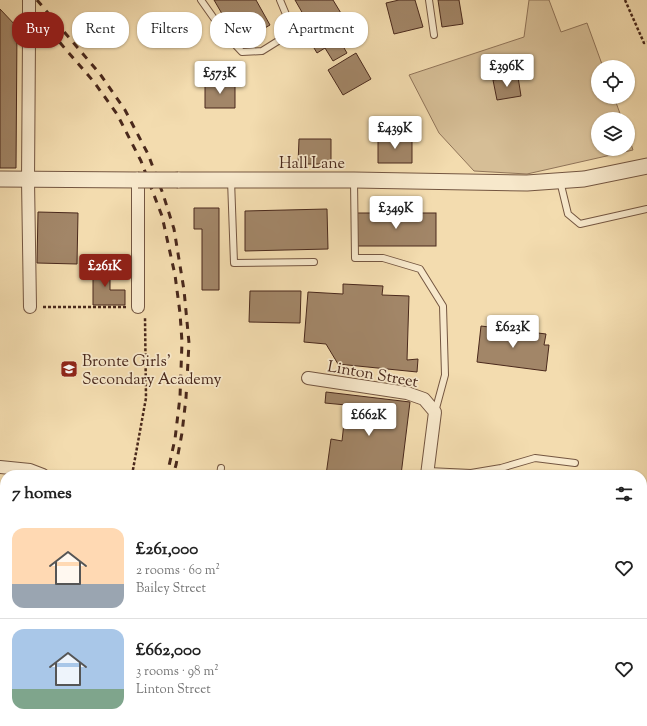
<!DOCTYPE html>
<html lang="en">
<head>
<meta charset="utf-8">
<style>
	:root { --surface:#fff; --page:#f6f6f6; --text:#222; --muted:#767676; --line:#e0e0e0; --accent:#8f2418 }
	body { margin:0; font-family:"Sorts Mill Goudy",serif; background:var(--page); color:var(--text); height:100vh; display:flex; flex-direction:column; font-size:15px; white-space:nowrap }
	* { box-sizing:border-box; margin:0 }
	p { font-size:13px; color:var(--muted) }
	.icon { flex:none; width:22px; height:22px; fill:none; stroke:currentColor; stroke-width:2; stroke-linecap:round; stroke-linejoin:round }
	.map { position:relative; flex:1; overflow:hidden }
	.details { position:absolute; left:0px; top:470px; width:647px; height:256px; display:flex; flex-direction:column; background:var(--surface); border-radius:16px 16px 0 0; box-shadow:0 1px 3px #0004 }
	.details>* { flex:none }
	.hud { position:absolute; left:12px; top:12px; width:400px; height:36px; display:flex; gap:8px }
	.fabs { position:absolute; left:591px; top:60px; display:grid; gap:8px }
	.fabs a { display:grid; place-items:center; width:44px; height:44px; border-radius:50%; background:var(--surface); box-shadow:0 1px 3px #0004; font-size:20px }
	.price { position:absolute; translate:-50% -34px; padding:0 9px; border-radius:4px; background:#fff; color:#222; font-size:13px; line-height:26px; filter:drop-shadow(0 1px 2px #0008) }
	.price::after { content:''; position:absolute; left:50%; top:24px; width:12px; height:9px; margin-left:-6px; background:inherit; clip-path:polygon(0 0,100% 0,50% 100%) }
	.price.current { background:var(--accent); color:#fff }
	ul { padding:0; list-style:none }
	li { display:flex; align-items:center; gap:12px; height:100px; padding:0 12px }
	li+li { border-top:1px solid var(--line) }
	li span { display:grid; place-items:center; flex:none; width:112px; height:80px; border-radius:12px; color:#555 }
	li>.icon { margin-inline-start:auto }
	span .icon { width:48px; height:48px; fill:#fffc; stroke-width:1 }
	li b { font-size:17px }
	h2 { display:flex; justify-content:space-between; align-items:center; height:48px; padding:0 12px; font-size:17px }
	.chip { padding:0 14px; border-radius:16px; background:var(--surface); box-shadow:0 1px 3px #0004; font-size:14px; line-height:36px }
	.chip.current { background:var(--accent); color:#fff }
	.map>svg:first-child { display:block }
	.green { fill:#d6be96; stroke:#907459 }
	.building { fill:#a28668; stroke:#4a291c }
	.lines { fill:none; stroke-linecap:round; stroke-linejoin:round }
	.service-casing { stroke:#745641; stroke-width:8 }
	.minor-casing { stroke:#745641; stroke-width:14 }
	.tertiary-casing { stroke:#745641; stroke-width:17 }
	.path { stroke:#4a291c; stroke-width:2.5; stroke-dasharray:3 2; stroke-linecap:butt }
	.service { stroke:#f7e8cb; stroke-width:6 }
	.minor { stroke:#f7e8cb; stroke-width:12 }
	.tertiary { stroke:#f7e8cb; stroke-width:15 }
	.rail { stroke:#4a291c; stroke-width:3; stroke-dasharray:7 7; stroke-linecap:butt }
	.minor-bridge-casing { stroke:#745641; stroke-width:14; stroke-linecap:butt }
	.tertiary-bridge-casing { stroke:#745641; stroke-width:17; stroke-linecap:butt }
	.minor-bridge { stroke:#f7e8cb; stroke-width:12 }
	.tertiary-bridge { stroke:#f7e8cb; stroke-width:15 }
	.labels { text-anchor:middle; stroke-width:3.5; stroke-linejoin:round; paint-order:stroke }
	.street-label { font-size:16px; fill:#4a291c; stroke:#f7e8cb }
	.poi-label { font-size:16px; fill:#4a291c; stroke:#f7e8cb; text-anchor:start }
</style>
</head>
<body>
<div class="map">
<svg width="647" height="726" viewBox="0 0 647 726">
	<rect width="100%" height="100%" fill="#f3dcaf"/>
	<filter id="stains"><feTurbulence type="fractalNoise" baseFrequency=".005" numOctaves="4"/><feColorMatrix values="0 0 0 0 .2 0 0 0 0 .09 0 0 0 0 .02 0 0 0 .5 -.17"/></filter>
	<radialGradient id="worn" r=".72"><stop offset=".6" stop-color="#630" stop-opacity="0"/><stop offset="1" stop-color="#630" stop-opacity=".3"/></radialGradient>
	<!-- green -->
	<path class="green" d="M529,0h20l12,32 26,-9 16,44h-5v30h16l8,22h-24v30h30v-14l5,15 -106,24 -53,-3 -35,-38 -30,-58 115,-38z"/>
	<!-- building -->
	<g class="building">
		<path d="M214,0h42l14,25 -31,18z"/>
		<path d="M295,0h38l20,33 -13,8 7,12 -14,8 -8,-13 -8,5 -21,-35 7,-4z"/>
		<path d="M399,0h16l8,27 -29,7 -8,-31z"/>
		<path d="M438,0h21l4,24 -21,3z"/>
		<path d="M0,9l17,18 -1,141h-16z"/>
		<path d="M356,53l15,26 -28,16 -15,-25z"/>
		<path d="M518,77l3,19 -24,4 -4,-20z"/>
		<path d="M205,81l30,1v26h-30z"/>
		<path d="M378,136l34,1v26h-34z"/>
		<path d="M299,139h32v25h-33z"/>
		<path d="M194,208h25v82h-17v-61h-8z"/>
		<path d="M327,209l1,40 -83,2v-40z"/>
		<path d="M38,212l40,1 -1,51 -40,-1z"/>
		<rect x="357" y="213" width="79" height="33"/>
		<path d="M93,264h17v26h15v15h-32z"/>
		<path d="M343,284l40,2 -1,9 27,1 -2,64 11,-1 -1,13 -79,-8 -12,-20 -22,-2 4,-50 35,2z"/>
		<path d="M250,291h51l-1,32 -51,-1z"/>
		<path d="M481,326l65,8 -2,11h5l-3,26 -69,-9z"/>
		<path d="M326,392l84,10 -9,73h-75l5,-36 11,2 4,-36 -21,-2z"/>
		<path d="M290,472l24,3h-24z"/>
		<path d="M642,536l5,1v28l-5,-1z"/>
		<rect x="0" y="579" width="5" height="77"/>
		<rect x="642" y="650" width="5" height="23"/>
		<path d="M434,721h97l-1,5h-56z"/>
	</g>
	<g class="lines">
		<!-- service casing -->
		<g class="service-casing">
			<g id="service">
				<path d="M201,0l24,34 17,18 20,-1 24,-15 4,-12 -10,-24"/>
				<path d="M429,0l5,35"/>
				<path d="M231,180l3,83 80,-1"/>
				<path d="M354,180l1,78h28l37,11 23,37 2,69 -10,37"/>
				<path d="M560,181l8,33 12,10 67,-15"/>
				<path d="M428,471l43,2 30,-5 34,-10 40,5"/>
				<path d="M220,475l1,-7"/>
				<path d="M157,726l2,-5"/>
			</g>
		</g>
		<!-- minor casing -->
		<g class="minor-casing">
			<g id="minor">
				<path d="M29,38l-1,142 2,127"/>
				<path d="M138,180v127"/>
				<path d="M308,378l99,15 17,6 11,13 -8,63"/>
				<path d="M0,467l30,3 13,5"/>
				<path d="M579,726l1,-5"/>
			</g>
		</g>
		<!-- tertiary casing -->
		<g class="tertiary-casing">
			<g id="tertiary">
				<path d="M0,179l138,1"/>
				<path d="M178,180h176l173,3 57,-4 63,-13"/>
			</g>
		</g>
		<!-- path -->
		<g class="path">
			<path d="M625,0l19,43 3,-1"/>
			<path d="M43,307h83"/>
			<path d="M132,475l14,-77 -1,-81"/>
			<path d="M642,632l5,1"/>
		</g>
		<!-- service -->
		<use href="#service" class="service"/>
		<!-- minor -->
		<use href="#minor" class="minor"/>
		<!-- tertiary -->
		<use href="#tertiary" class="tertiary"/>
		<!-- rail -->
		<g class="rail">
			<path d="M23,0l71,82 23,32 24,47 21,55 13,59 5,38 2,29 -2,55 -5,42 -8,36"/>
			<path d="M37,0l63,74 25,36 23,44 15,40 11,35 10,61 5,53 -3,55 -4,35 -6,32 -3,10"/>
			<path d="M2,726l6,-5"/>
			<path d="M18,726l5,-5"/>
		</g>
		<!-- minor-bridge casing -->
		<g class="minor-bridge-casing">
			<path id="minor-bridge" d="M29,0v38"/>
		</g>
		<!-- tertiary-bridge casing -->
		<g class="tertiary-bridge-casing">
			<path id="tertiary-bridge" d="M138,180h40"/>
		</g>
		<!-- minor-bridge -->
		<use href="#minor-bridge" class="minor-bridge"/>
		<!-- tertiary-bridge -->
		<use href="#tertiary-bridge" class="tertiary-bridge"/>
	</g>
	<!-- icons -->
	<defs>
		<g id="school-square" transform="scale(0.9)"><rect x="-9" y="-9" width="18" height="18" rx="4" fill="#8f2418" stroke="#f7e8cb"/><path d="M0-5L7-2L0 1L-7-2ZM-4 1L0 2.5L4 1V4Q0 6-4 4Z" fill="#fff"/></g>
	</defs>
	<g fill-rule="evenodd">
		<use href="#school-square" x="69" y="369"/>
	</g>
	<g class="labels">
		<!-- street labels -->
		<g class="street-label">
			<text x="312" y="168">Hall Lane</text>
			<text transform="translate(373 373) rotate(10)" y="6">Linton Street</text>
		</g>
		<!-- poi labels -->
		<g class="poi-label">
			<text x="82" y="366">Bronte Girls'<tspan x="82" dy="18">Secondary Academy</tspan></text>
		</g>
	</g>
	<rect width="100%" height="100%" filter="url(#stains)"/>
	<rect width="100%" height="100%" fill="url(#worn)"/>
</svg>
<div class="fabs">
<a><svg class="icon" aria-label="locate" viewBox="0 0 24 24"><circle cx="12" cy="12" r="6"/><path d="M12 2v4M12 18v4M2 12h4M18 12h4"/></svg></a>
<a><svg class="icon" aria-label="layers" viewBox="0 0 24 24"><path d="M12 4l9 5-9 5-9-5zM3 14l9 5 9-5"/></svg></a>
</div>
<b class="price" style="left:507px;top:88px">£396K</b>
<b class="price" style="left:220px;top:95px">£573K</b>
<b class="price" style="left:395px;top:150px">£439K</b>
<b class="price" style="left:396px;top:230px">£349K</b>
<b class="price current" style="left:105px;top:288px">£261K</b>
<b class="price" style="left:513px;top:349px">£623K</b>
<b class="price" style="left:369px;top:437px">£662K</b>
<div class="hud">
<a class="chip current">Buy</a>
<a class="chip">Rent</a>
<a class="chip">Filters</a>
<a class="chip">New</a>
<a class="chip">Apartment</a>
</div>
<section class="details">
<h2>7 homes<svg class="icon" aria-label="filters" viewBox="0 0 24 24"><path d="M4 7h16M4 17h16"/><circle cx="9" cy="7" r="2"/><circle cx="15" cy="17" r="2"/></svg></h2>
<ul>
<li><span style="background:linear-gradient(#ffd9b3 70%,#9aa5b1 0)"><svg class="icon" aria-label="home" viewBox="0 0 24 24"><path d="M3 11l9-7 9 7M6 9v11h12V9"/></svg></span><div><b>£261,000</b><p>2 rooms · 60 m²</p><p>Bailey Street</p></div><svg class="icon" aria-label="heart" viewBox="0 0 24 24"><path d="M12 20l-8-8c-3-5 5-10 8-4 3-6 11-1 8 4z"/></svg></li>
<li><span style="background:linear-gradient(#a9c7e8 75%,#7fa58c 0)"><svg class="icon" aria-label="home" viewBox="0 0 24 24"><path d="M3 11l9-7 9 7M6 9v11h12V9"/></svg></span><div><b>£662,000</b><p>3 rooms · 98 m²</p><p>Linton Street</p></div><svg class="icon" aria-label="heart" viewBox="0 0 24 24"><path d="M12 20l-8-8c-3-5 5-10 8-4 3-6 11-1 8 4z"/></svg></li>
</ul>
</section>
</div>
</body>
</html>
